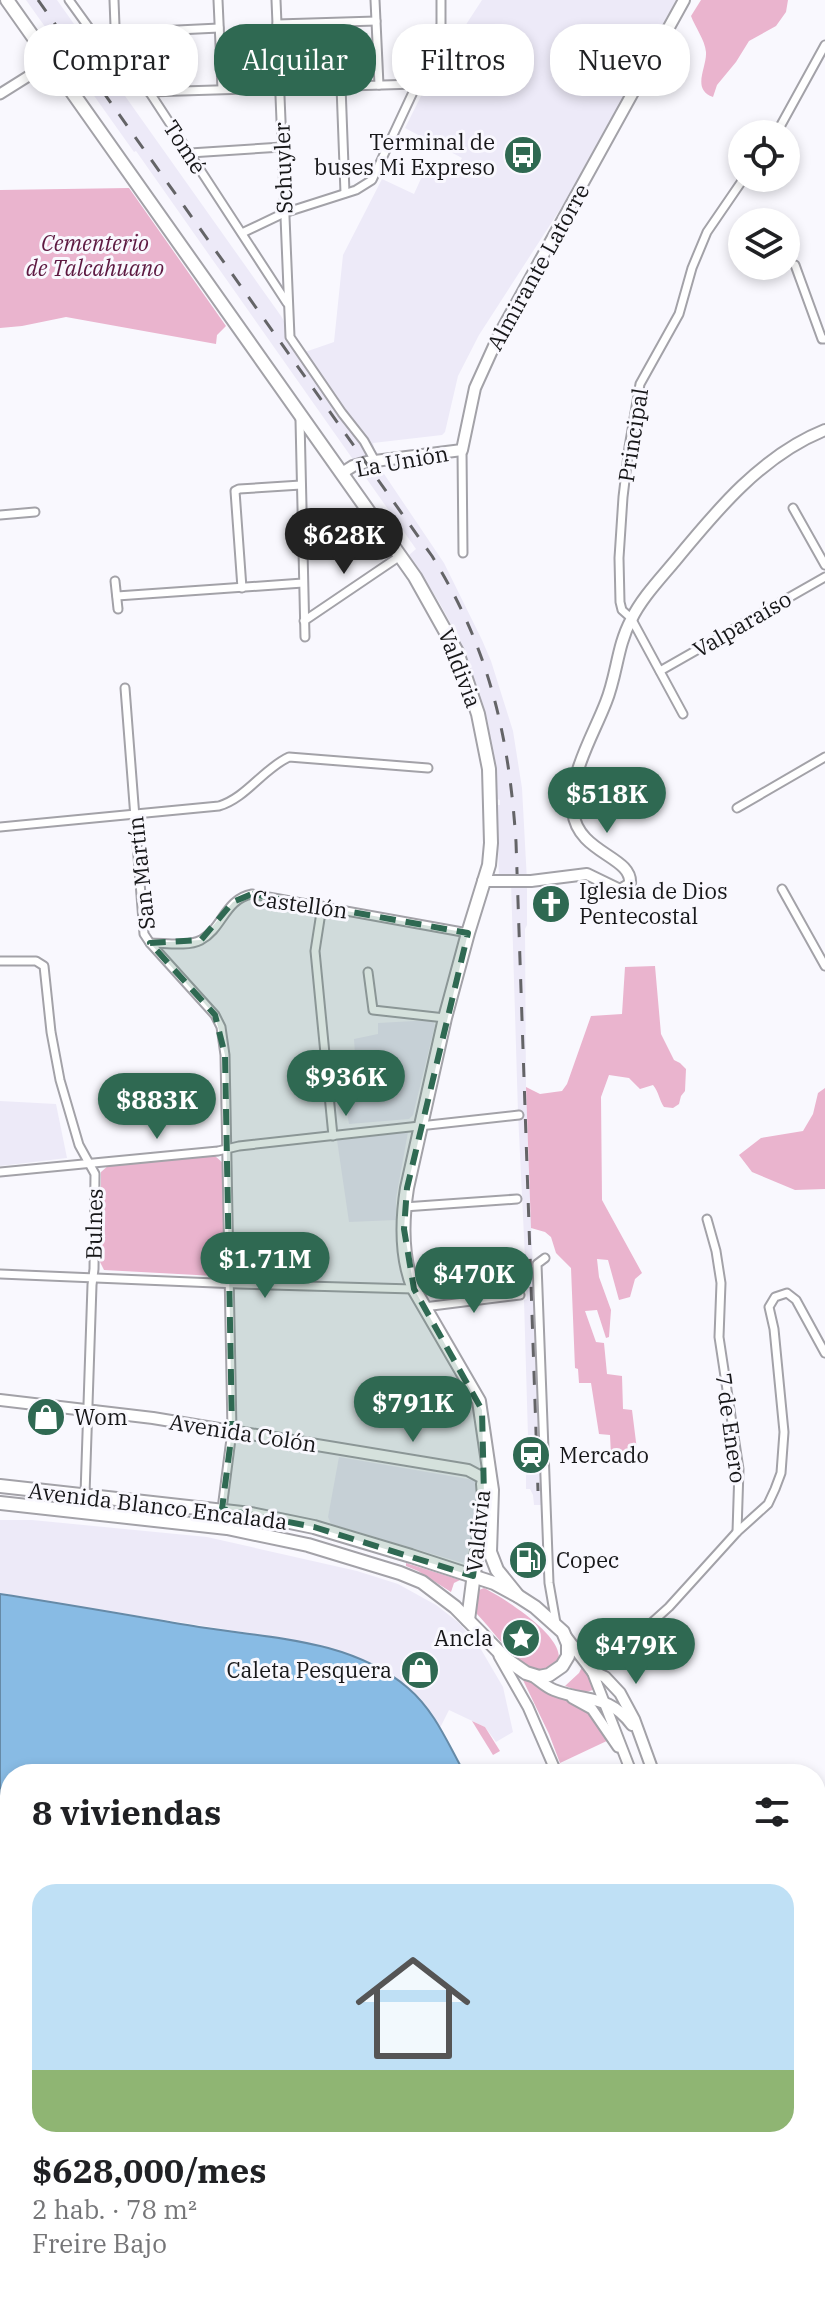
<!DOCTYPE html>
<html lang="es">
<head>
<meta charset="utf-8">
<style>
	:root { --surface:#fff; --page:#f6f6f6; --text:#202124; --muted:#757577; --line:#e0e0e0; --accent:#2f6952 }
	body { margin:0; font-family:"IBM Plex Serif",serif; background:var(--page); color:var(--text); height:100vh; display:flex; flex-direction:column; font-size:30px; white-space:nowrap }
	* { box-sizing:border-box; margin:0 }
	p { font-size:26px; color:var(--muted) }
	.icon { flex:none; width:44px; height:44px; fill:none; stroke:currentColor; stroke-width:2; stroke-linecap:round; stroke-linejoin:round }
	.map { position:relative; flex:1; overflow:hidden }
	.side { position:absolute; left:0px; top:1764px; width:826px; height:536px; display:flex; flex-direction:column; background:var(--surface); border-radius:32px 32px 0 0; box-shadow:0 4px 12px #0003 }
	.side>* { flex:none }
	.hud { position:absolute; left:24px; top:24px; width:778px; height:72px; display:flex; gap:16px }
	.buttons { position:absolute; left:728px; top:120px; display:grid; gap:16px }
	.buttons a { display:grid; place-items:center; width:72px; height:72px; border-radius:50%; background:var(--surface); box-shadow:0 4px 12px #0003; font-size:40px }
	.price { position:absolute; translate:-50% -68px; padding:0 18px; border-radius:28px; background:var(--accent); color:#fff; font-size:26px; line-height:52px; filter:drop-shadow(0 2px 4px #0008) }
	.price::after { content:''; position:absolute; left:50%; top:48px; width:24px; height:18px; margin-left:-12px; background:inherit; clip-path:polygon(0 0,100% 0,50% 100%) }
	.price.current { background:#222; color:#fff }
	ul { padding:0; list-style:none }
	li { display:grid; align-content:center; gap:16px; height:424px; padding:0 32px }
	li+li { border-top:2px solid var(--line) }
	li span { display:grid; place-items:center; height:248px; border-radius:24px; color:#555 }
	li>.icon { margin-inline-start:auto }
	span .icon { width:144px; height:144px; fill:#fffc; stroke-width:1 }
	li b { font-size:34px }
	h2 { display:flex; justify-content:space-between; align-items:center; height:96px; padding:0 32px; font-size:34px }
	.chip { padding:0 28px; border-radius:32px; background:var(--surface); box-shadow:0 4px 12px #0003; font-size:28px; line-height:72px }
	.chip.current { background:var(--accent); color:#fff }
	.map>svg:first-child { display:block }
	.built { fill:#edeaf8 }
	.green { fill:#eab4ce }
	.water { fill:#88bbe4; stroke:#668aa7; stroke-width:2 }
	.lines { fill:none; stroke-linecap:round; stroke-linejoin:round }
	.minor-casing { stroke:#a3a2a8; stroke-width:11 }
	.tertiary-casing { stroke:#a3a2a8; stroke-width:13 }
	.secondary-casing { stroke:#a3a2a8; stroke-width:14 }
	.primary-casing { stroke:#a3a2a8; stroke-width:16 }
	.minor { stroke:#fff; stroke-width:7 }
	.tertiary { stroke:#fff; stroke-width:9 }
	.secondary { stroke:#fff; stroke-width:10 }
	.primary { stroke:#fff; stroke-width:12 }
	.rail { stroke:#646467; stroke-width:3; stroke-dasharray:14 14; stroke-linecap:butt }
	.secondary-bridge-casing { stroke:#a3a2a8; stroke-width:14; stroke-linecap:butt }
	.secondary-bridge { stroke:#fff; stroke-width:10 }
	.marked { fill:#2f6952; fill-opacity:0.2; stroke:#2f6952; stroke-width:6; stroke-dasharray:16 10; stroke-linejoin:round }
	.labels { text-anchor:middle; stroke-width:6; stroke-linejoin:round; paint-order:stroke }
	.poi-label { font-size:22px; fill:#171719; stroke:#f9f8fe; text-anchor:start }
	.street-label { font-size:22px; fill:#171719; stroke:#f9f8fe }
	.park-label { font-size:22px; font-style:italic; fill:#5d1941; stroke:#f9f8fe }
</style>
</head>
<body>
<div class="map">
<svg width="825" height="2300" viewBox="0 0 825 2300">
	<rect width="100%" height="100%" fill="#f9f8fe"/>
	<!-- built -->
	<g class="built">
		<path d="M26,0h31l224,316 12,21 12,15 29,-10 9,-87 39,-76 32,15 14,-31 26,9 8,-14 -57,-30 21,-42 56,-86h199l-91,163 -111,172 -21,41 -13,56 -3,3 -69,8 5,22 66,98 38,77 9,21 22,70 9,57 5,93v44l-2,4 1,158 16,418h-8l-1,-10 -3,-6h-4v-17l3,-1 -5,-171 3,-1 -9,-186 -7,-232h-12l-2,-76h3v-5l-3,-1 -1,-25 -8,-51 -13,-41 -18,-47 -18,-33 -30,-47 7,-6 -280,-398 -2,1z"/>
		<path d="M432,1020l3,5 -22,90 -4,4 -60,5 -6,-32 14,-6 -3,-47 24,-5v-11z"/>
		<path d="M0,1101l56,3 11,54 -67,8z"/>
		<path d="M408,1132l-12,66v22l-47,2 -12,-82z"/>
		<path d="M339,1457l135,23 4,5 -11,74 -4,4 -132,-39 -3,-7z"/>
		<path d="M0,1520h32l175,17 150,34 41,13 38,21 22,17 21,24 24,41 10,45 -17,10 -11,-15 -36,-17 -9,18 -19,-29 -23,-19 -30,-18 -34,-12 -55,-12 -279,-44z"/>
	</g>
	<!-- green -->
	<g class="green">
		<path d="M701,0h87l-2,12 -10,14 -27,15 -13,21 -19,23 -4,12c-22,-8 -6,-29 -7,-45 -1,-12 -11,-25 -15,-36z"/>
		<path d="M129,188l97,138 -9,9 -1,9 -150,-27 -44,9 -22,2v-138z"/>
		<path d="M655,966l6,68 13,26 6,3 6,6 -1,22 -4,5 -2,8 -6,4 -9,-1c-5,-7 -5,-15 -11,-22l-13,4 -11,-11 -20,-3 -8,22 1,103 40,73 -7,6 -5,18 -11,3 -11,-40 -11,-1 2,18 12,33 -2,27 -3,1 -9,-28 -12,1 11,31 8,1 3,31 15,2 1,33 9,1 5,40 -26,5 -1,-20 -11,-1 -8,-51h-12l-1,-14 -3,-1 -4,-100 -15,-15 -5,-16 -6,-5 -14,-4 -5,-141 14,7 22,-3 5,-7 24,-68 31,-2 3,-47z"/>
		<path d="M825,1088v101l-30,1 -43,-18 -13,-17 22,-17 42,-7 10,-17 5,-21z"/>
		<path d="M215,1156l8,7 3,105 -11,8 -111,-6 -4,-8 1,-90 8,-7z"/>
		<path d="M406,1563l54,17 -6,3 -3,9 -33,-21 -12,-5z"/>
		<path d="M484,1588c18,9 90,53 72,77 -4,5 -11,6 -17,8 -28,-12 -42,-39 -64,-61l4,-22z"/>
		<path d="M583,1665l12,20v3c-8,8 -20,1 -30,-2l14,-13z"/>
		<path d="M527,1678l52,27 10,7 22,27 -51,24 -11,-29 -26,-54z"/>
		<path d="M472,1721l13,6 15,24 -7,4z"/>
		<path d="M825,2288v12h-58l-5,-10h42l2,5z"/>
	</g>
	<!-- water -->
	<path class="water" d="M0,1594c66,10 133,22 199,33 70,11 152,12 209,61 27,23 40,56 57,86h-455v516h673l13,10h-696z"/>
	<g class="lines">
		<!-- minor casing -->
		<g class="minor-casing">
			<g id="minor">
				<path d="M69,0l23,32 35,29 12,15 148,227"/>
				<path d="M114,0l2,52"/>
				<path d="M218,0l4,89"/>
				<path d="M276,0l14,337 52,76 22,28 11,20"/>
				<path d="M375,0l4,85"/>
				<path d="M277,24l99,-3"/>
				<path d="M115,33l104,-5"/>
				<path d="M341,86l4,107"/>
				<path d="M149,92l268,-8"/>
				<path d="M776,134l49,-89"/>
				<path d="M190,153l92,-6"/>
				<path d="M242,233l42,-20 72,-23 16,-10 64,-137 5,-19v-24"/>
				<path d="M795,265l27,74h3"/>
				<path d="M300,420l5,217"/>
				<path d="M462,450l1,103"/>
				<path d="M793,508l32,57"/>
				<path d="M0,515l35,-3"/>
				<path d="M115,581l3,28"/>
				<path d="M242,588l-7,-97 4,-2 62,-4"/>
				<path d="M117,596l186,-13"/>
				<path d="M304,621l96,-65"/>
				<path d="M660,671l165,-94"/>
				<path d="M125,688l19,246 6,9 65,72 6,12 4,28 7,376 -10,78"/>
				<path d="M683,714l-52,-96 -9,-8 -2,-8 -1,-44 4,-61 6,-50 11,-63 39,-70 13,-46 15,-36 37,-54"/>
				<path d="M737,808l88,-51"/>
				<path d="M0,827l219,-21c27,-8 44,-37 70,-49l139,11"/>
				<path d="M782,889l43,77"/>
				<path d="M322,906l-7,45 18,185"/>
				<path d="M150,943c16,0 37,4 51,-3 22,-12 24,-41 51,-46l216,39"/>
				<path d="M0,961h36l8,5 7,66 9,48 19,65 16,29 -1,95 -2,16 -7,209"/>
				<path d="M368,972l5,38 72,8"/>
				<path d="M0,1172l218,-21 21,-5 280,-31"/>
				<path d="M404,1207l113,-8"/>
				<path d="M707,1219l9,32 5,32 -2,54 20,132 -2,63"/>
				<path d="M545,1258l-8,6 12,319 7,40"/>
				<path d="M0,1274l239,10 174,5"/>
				<path d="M424,1307l96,-12"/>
				<path d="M592,1671l16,-9 61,-55 68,-75 31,-28 7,-15 6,-16 3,-41 -10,-103 -5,-22 6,-10 12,-4 9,7 29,53"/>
				<path d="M816,2051l9,8"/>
				<path d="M816,2211l9,22"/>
				<path d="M816,2271l9,-3"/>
			</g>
		</g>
		<!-- tertiary casing -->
		<g class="tertiary-casing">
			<g id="tertiary">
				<path d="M0,94l51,-32"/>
				<path d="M499,1656l29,51 29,67"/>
				<path d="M592,1671l40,103"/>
				<path d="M572,1698l20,11 26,38"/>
			</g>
		</g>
		<!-- secondary casing -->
		<g class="secondary-casing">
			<g id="secondary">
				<path d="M342,473l11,-7 14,-4 95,-12 13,-62 24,-53 185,-335"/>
				<path d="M483,881h22"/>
				<path d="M531,881l56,-7 33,16 10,-6c3,-28 -52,-30 -57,-72 -4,-39 20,-76 33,-110 11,-27 11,-56 25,-82 10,-21 28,-40 44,-59 41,-50 87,-106 150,-131"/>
				<path d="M0,1400l153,18 315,52 15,8"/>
				<path d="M567,1638l25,33 13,6 15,16 14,26 20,55"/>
				<path d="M533,1676c6,4 13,11 21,14 33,13 54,3 78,35"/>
				<path d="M816,2142l9,10"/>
			</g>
		</g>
		<!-- primary casing -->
		<g class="primary-casing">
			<g id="primary">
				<path d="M7,0l408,577 42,75 21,62 11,55 2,74 -2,22 -21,68 -23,85 -38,170c-5,32 -6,70 7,101l65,112 13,89 -2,62 7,18 21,26"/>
				<path d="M0,1486l251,28 63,13 97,29 83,27 24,13 17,11 28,25 5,12v12l-6,10 -13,9 -10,2 -13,-4 -20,-14 -51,-52 -33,-25 -22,-9 -92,-28 -81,-17 -227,-25"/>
				<path d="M468,1620l16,-124 -1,-12"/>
			</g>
		</g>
		<!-- minor -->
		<use href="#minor" class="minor"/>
		<!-- tertiary -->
		<use href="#tertiary" class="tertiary"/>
		<!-- secondary -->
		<use href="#secondary" class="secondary"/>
		<!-- primary -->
		<use href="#primary" class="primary"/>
		<!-- rail -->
		<path class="rail" d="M38,0l394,556c57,92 77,179 84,286l22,649"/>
		<!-- secondary-bridge casing -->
		<g class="secondary-bridge-casing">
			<path id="secondary-bridge" d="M505,881h26"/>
		</g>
		<!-- secondary-bridge -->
		<use href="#secondary-bridge" class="secondary-bridge"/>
	</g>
	<!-- marked area -->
	<path class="marked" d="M252,894l216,39 -61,255 -3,41 10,60 68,121 2,86 -11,80 -159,-49 -92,-18 10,-78 -7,-376 -10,-40 -65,-72 51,-3 32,-38z"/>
	<!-- icons -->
	<defs>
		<g id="bus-disc" transform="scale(2)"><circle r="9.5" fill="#2f6952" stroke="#f9f8fe"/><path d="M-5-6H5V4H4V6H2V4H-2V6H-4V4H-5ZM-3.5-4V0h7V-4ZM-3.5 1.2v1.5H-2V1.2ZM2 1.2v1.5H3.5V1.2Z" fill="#fff"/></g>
		<g id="church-disc" transform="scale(2)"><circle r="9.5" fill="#2f6952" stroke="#f9f8fe"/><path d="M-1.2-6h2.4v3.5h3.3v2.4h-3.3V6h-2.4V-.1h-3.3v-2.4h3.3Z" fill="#fff"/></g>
		<g id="shop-disc" transform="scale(2)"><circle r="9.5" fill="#2f6952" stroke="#f9f8fe"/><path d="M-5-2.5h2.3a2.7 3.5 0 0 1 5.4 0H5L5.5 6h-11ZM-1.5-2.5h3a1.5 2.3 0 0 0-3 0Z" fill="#fff"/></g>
		<g id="station-disc" transform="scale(2)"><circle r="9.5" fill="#2f6952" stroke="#f9f8fe"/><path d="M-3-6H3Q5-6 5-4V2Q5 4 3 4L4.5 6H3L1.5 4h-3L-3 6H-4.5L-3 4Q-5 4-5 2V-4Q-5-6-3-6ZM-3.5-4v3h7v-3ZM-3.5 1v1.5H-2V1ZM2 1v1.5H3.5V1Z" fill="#fff"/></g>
		<g id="fuel-disc" transform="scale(2)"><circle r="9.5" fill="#2f6952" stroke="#f9f8fe"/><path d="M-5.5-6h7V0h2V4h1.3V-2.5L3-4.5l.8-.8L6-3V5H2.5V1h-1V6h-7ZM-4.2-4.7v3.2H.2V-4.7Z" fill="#fff"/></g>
		<g id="sight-disc" transform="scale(2)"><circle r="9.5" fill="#2f6952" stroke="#f9f8fe"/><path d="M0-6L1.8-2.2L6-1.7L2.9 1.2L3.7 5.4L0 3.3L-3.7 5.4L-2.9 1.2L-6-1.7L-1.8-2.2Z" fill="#fff"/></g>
	</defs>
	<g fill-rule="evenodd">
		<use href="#bus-disc" x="523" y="155"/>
		<use href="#church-disc" x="551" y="904"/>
		<use href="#shop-disc" x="46" y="1417"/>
		<use href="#station-disc" x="531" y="1455"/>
		<use href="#fuel-disc" x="528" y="1560"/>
		<use href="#sight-disc" x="521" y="1638"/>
		<use href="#shop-disc" x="420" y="1670"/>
	</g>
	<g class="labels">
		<!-- poi labels -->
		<g class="poi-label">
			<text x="495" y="150" text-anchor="end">Terminal de<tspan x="495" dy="25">buses Mi Expreso</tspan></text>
			<text x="579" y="899">Iglesia de Dios<tspan x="579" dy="25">Pentecostal</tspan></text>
			<text x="74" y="1425">Wom</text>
			<text x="559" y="1463">Mercado</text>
			<text x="556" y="1568">Copec</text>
			<text x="493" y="1646" text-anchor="end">Ancla</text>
			<text x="392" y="1678" text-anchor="end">Caleta Pesquera</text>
		</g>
		<!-- street labels -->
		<g class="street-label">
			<text transform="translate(185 147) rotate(57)" y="8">Tomé</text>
			<text transform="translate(283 168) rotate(-92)" y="8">Schuyler</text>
			<text transform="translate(538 267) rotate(-61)" y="8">Almirante Latorre</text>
			<text transform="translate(633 435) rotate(-81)" y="8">Principal</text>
			<text transform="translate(402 461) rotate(-10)" y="8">La Unión</text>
			<text transform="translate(742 624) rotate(-30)" y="8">Valparaíso</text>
			<text transform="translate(460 668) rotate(69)" y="8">Valdivia</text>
			<text transform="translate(141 873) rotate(-96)" y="8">San Martín</text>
			<text transform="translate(300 904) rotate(8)" y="8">Castellón</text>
			<text transform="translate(94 1224) rotate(-89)" y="8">Bulnes</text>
			<text transform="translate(731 1428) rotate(82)" y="8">7 de Enero</text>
			<text transform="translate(243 1433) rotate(9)" y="8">Avenida Colón</text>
			<text transform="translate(158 1506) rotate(7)" y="8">Avenida Blanco Encalada</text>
			<text transform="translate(478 1531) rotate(-84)" y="8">Valdivia</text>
		</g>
		<!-- park labels -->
		<g class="park-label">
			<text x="95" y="251">Cementerio<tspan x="95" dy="25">de Talcahuano</tspan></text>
		</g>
	</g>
</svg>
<div class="buttons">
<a><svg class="icon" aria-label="locate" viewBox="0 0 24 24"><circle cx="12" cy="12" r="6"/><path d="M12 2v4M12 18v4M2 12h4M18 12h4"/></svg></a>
<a><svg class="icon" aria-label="layers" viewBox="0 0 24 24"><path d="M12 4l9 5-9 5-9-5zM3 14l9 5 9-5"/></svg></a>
</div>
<b class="price current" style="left:344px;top:576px">$628K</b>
<b class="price" style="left:607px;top:835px">$518K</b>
<b class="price" style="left:346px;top:1118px">$936K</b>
<b class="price" style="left:157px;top:1141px">$883K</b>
<b class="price" style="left:265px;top:1300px">$1.71M</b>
<b class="price" style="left:474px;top:1315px">$470K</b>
<b class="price" style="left:413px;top:1444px">$791K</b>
<b class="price" style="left:636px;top:1686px">$479K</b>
<div class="hud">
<a class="chip">Comprar</a>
<a class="chip current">Alquilar</a>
<a class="chip">Filtros</a>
<a class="chip">Nuevo</a>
</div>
<section class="side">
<h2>8 viviendas<svg class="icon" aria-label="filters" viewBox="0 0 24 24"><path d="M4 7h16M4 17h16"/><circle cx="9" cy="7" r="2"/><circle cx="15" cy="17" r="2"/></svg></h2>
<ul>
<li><span style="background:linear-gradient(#bfe0f5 75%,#8fb573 0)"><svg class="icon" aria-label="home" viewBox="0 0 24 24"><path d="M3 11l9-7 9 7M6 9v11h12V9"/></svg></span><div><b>$628,000/mes</b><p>2 hab. · 78 m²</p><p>Freire Bajo</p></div></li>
</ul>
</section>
</div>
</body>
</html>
